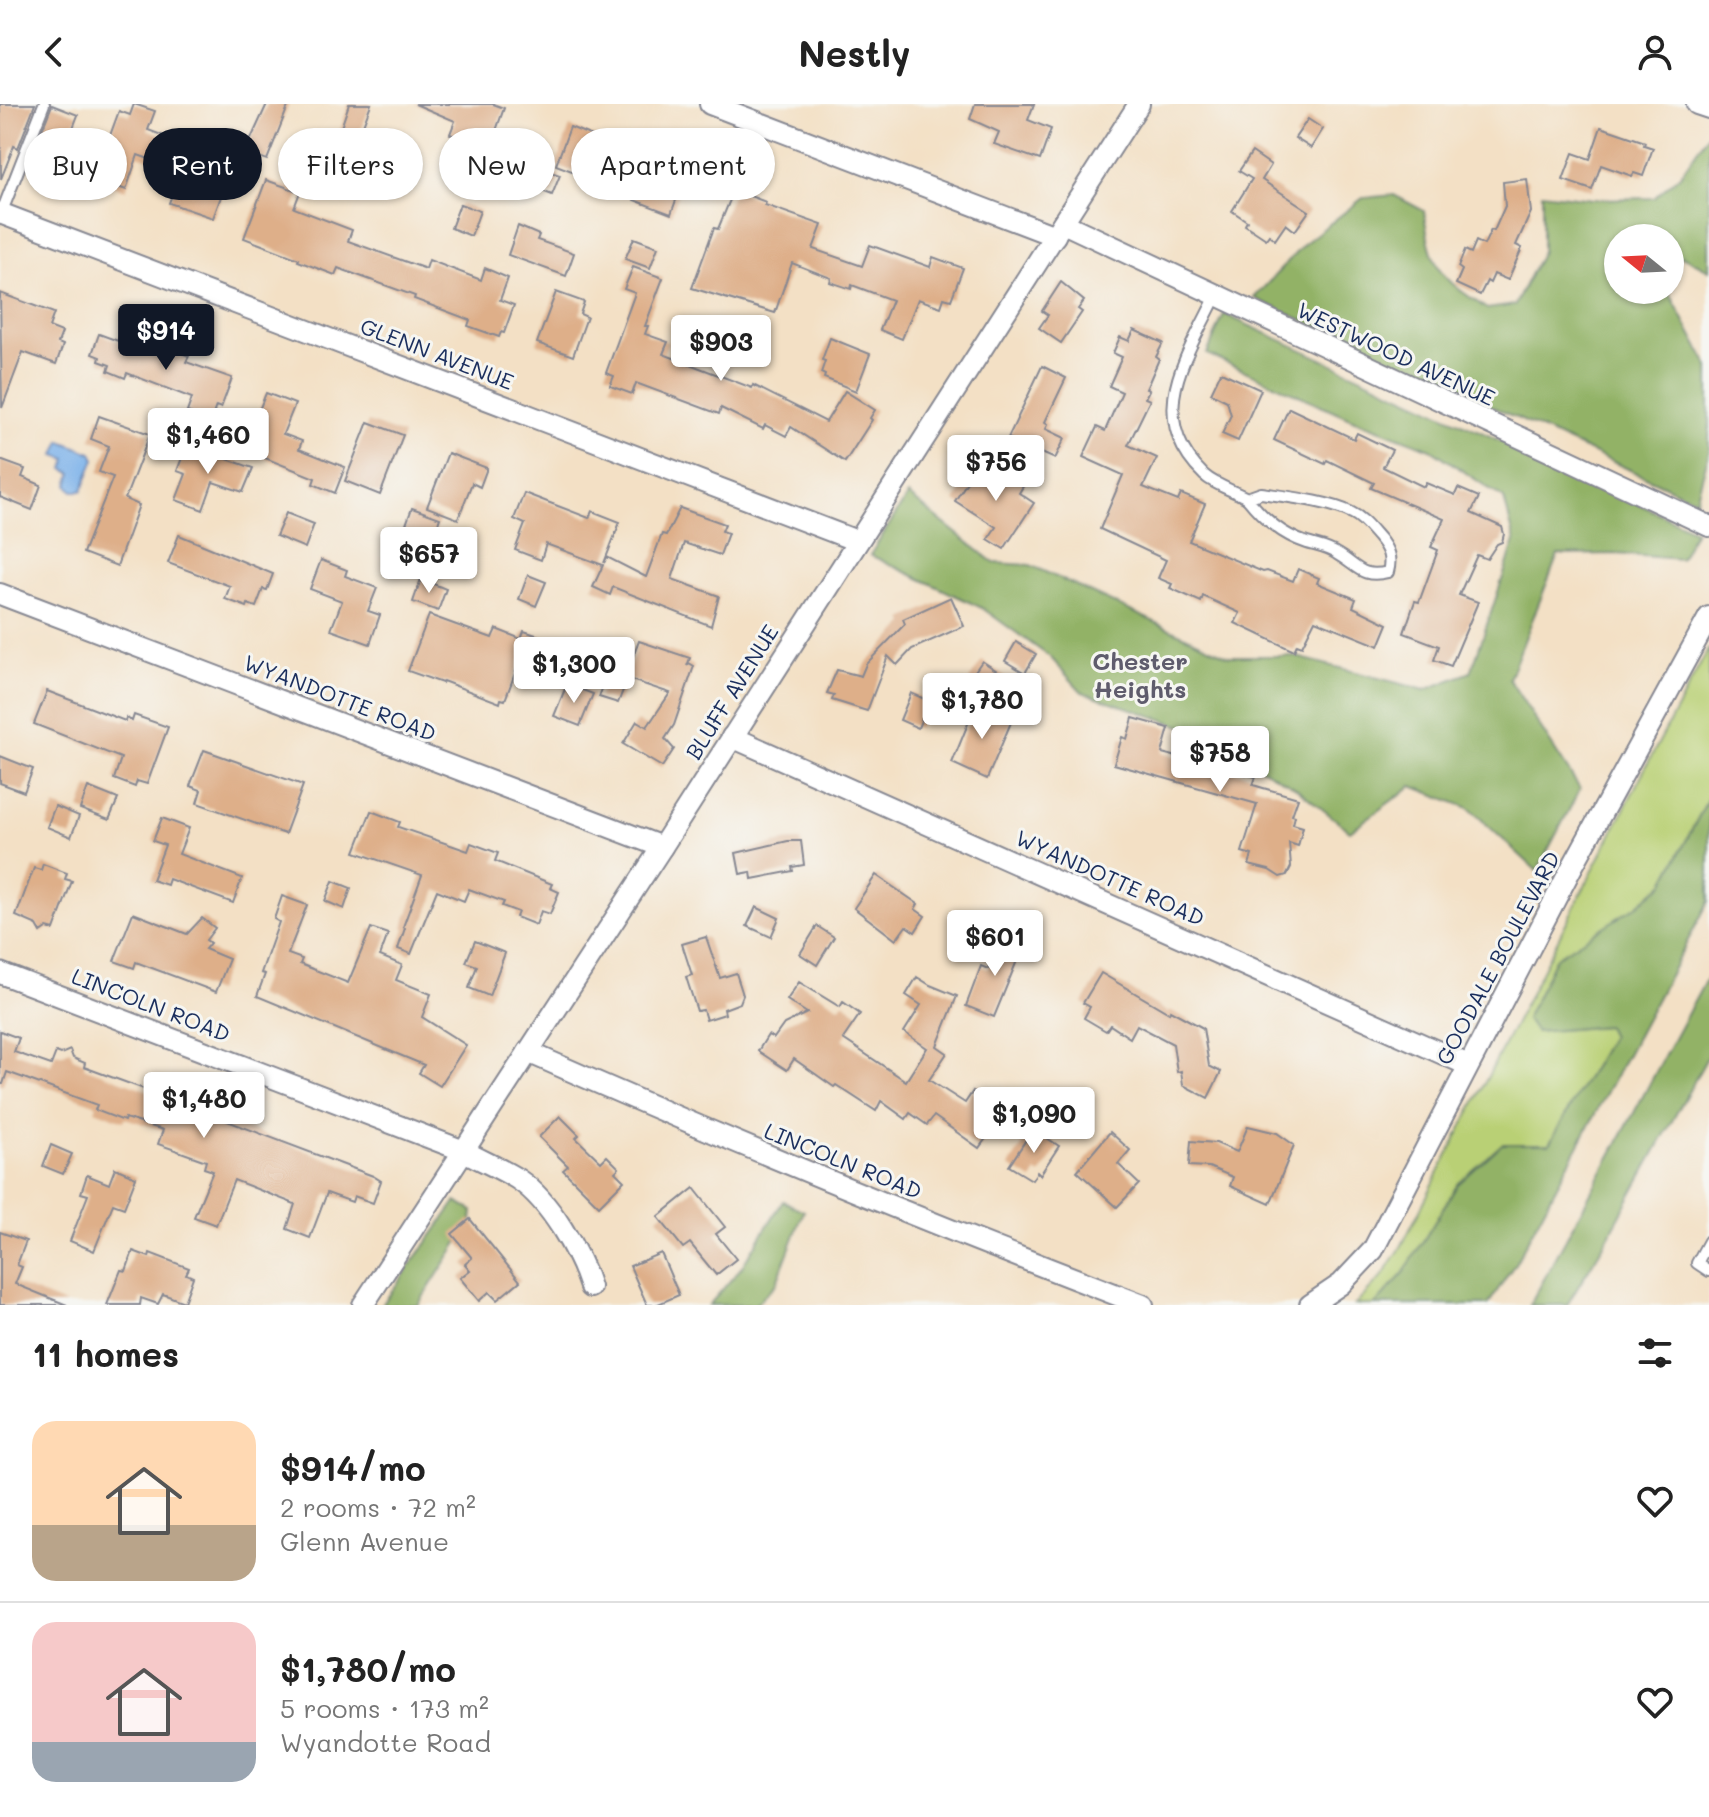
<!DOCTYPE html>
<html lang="en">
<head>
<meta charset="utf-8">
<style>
	:root { --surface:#fff; --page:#f2f2f2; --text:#222; --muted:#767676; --line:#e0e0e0; --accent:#111827 }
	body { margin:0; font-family:Mali,sans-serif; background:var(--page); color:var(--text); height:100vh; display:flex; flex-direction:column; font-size:30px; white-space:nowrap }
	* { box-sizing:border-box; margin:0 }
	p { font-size:26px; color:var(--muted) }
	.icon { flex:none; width:44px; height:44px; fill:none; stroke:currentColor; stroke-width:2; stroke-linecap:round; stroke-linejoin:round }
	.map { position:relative; height:1201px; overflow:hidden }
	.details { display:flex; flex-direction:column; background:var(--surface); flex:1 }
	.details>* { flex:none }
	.guide { position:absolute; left:24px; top:24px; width:800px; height:72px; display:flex; gap:16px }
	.needle { width:52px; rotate:288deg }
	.fabs { position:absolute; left:1604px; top:120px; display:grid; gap:16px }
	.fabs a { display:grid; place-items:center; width:80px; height:80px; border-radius:50%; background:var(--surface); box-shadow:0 2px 6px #0004; font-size:40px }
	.price { position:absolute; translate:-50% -68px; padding:0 18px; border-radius:8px; background:#fff; color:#222; font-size:26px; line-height:52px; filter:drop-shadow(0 2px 4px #0008) }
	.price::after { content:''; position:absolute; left:50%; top:48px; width:24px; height:18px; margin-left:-12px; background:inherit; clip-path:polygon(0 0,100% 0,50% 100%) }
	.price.current { background:var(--accent); color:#fff }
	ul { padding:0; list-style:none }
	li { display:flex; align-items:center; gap:24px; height:200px; padding:0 32px }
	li+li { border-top:2px solid var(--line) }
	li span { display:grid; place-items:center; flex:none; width:224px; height:160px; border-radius:24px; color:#555 }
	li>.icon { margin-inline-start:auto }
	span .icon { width:96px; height:96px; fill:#fffc; stroke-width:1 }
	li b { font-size:34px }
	h2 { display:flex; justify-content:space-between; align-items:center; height:96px; padding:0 32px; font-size:34px }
	.chip { padding:0 28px; border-radius:36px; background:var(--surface); box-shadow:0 2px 6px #0004; font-size:28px; line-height:72px }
	.chip.current { background:var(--accent); color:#fff }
	header { display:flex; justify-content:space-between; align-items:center; height:104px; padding:0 32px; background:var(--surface); font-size:36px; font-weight:700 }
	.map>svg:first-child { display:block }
	.green { fill:#b9d074; stroke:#6a8069; stroke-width:2 }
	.forest { fill:#92b266; stroke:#567062; stroke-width:2 }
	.water { fill:#7bb1e9; stroke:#4b70a4; stroke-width:2 }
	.building { fill:#deaf89 }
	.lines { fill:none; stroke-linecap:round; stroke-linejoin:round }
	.lane-casing { stroke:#878892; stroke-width:14 }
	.street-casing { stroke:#878892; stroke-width:24 }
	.lane { stroke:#fff; stroke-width:10 }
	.street { stroke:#fff; stroke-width:20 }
	.labels { text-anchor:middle; stroke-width:6; stroke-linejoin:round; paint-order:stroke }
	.street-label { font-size:22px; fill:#1b2f5e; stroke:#f6f6f2 }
	.neighbourhood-label { font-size:24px; font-weight:bold; fill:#5f5c6d; stroke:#f6f6f2 }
</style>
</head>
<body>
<header><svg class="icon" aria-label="back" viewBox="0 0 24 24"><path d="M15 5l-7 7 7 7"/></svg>Nestly<svg class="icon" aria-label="person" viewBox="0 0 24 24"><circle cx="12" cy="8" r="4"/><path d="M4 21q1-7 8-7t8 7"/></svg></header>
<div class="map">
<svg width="1709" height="1201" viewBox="0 0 1709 1201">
	<rect width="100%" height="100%" fill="#f6f6f2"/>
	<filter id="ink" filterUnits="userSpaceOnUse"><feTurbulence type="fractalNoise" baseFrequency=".0125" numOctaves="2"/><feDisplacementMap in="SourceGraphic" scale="16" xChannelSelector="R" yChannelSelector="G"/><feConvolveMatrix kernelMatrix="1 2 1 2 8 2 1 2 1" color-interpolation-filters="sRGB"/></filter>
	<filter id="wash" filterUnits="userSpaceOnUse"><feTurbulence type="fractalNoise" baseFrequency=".006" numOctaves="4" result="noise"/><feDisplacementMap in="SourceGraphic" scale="32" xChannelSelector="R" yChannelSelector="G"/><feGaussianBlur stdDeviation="1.8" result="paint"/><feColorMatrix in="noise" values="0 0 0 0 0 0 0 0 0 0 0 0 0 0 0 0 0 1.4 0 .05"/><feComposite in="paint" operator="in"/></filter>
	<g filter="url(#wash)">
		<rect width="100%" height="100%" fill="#f3e0c5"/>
		<!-- green -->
		<path class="green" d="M1709,544v149l-45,86 -26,22 -102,127 70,-6 5,10 -62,108 -91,40 -55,90 -28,31h-20l27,-28 18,-28 241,-473z"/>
		<!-- forest -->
		<g class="forest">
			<path d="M1709,29v137l-27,-14 -12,5v-23h-52v52h50l41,77v85l-13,48 -442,-202 51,-55 58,-45 31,-3 30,16c7,59 16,66 63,98l28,-4 27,-54v-58l51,6 61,-1 26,-23z"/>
			<path d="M1224,210l471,216 -15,29 -64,-5 -58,1 -49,124 71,110 -43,82 -68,-63 -57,-22 -62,45 -54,-43 -100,-57 -114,-39 -32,-35 -68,-49 -112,-53 38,-60 86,68 36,2 199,91h64l132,34 46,-18 44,-131 -11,-42 -73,-50 -79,-30 -145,-65z"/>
			<path d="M1709,693v104l-193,361 -28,43h-113l28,-31 55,-90 44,-40h47l62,-108 -5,-10 -70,6 -10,-13 30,-62 82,-52 26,-22z"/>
			<path d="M1709,870v80l-103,187 -39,64h-37z"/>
			<path d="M783,1097l21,10 -28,73 -21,21h-46l32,-37z"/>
			<path d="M456,1098l17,9 -1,10 -54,84h-36z"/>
		</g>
		<!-- water -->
		<path class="water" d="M61,337l31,12 3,6 -13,32h-9l-5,-6 4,-12 -8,-4 3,-10 -12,-4z"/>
		<g id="blocks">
			<!-- building -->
			<g class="building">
				<path d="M0,0h35l-17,44 -4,-2 -13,33z"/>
				<path d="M134,0l21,7 -7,19 35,13 -9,25 -36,-13 -12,35 -30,-11 6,-17 -38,-14 -4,11 -19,-7 -1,4 -7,-3 19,-48 26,10 -5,13 35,13 11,-30 11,4z"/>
				<path d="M267,0h22l-22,56 -22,-8z"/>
				<path d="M349,0h22l-22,58 9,3 -10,26 -25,-10z"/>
				<path d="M415,0h78l11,4 -17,48 -28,-11 2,-7 -11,-4 5,-13z"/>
				<path d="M975,0h59l-6,16 23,9 -11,31 -46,-16 5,-12 -29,-13z"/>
				<path d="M1308,15l15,10 -12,19 -16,-10z"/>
				<path d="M570,23l42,17 -14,37 -42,-16z"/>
				<path d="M1601,23l44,15 -1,3 9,3 -10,28 -9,-3 -2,3 -31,-11 -9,25 -29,-10 10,-27 17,6z"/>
				<path d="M1252,48l19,13 -9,15 47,31 -14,20 -9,-7 -11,16 -6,-5 -3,4 -21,-14 2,-4 -15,-10 20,-32 -13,-8z"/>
				<path d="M646,56l39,15 -14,39 -37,-14z"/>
				<path d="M182,64l44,15 -13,35 -44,-15z"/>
				<path d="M539,64l21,7 -8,20 -20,-8z"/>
				<path d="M1527,75l4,33 -15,33 6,3 -14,32 -14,-6 -4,9 -3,-2 -7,14 -24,-11 6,-14 -4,-3 7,-17 6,3 5,-12 8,4 7,-15 3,1 11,-25 -2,-24z"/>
				<path d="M266,76l34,12 -6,16 58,22 -4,11 78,28 3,-9 52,20 4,-12 23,10 -8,22 14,5 -10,28 -3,-1 -2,5 -31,-11 2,-6 -56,-21 1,-3 -77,-28 -3,7 -37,-14 1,-2 -55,-21z"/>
				<path d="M734,86l32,12 -1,3 57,20 -9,24 49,17 8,-21 60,22 3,-10 30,11 -12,32 -7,-2 -3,9 -23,-8 -16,40 -22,-9 12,-30 -40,-15 -1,4 -21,-7 1,-4 -39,-15 -17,50 -83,-25 22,-60 4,1z"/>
				<path d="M460,100l20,7 -9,25 -20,-8z"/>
				<path d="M518,122l21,9 -2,5 37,13 -8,23 -58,-21z"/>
				<path d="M634,134l24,9 -8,21 -25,-9z"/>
				<path d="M633,163l30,11 -18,48h3l-3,8 23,8 -5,12 89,34 1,-3 73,37 19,-31 30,19 -5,8 2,2 -27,42 -54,-35 -5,9 -21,-11 -2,4 -42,-21 -2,6 -83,-31 -4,11 -22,-8 4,-10 -8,-3 29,-80 -11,-4z"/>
				<path d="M1061,178l23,19 -6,8 4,3 -21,31 -22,-15 9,-13 -6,-4z"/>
				<path d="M556,188l28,10 -4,12 7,3 -14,39 -36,-13z"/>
				<path d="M0,189l54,20 -5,14 13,5 -4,11 5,2 -7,19 -33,-12 -21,56z"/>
				<path d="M1134,226l29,13 -7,14 3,2 -13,30 3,1 -4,8 5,2 -22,45 29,13 -14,29 35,14 3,-7 24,10 -16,37 74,31 4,-1 26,10 5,-12 21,9 -2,5 39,16 -3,8 35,17 -9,22 -64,-26 -13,26 -5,-2 -3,7 -59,-28 5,-10 -37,-17 -2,6 -31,-14 2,-4 -14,-6 8,-18 -66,-31 23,-54 -40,-18 14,-30 8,4 17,-39 -13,-6 13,-29 -9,-4 7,-16 9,4z"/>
				<path d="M99,230l19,7 1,-4 37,14 2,-7 31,12 -3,6 46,16 -11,30 -5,-2 -5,14 -24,-8 5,-14 -65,-25 -2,5 -17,-7 2,-6 -11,-4 1,-4 -8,-3z"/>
				<path d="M830,234l40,16 -14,37 -32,-13 1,-3 -4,-2 4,-12 -3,-1z"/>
				<path d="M1042,262l24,12 -21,44 3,2 -2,5 19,9 -10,21 -47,-21z"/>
				<path d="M1221,268l40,18 -23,51 -16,-7 9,-19 -4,-14 -16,-8z"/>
				<path d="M266,289l29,11 -12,30 19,7 -3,8 46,18 -10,26 -22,-9 2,-6 -72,-29z"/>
				<path d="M1289,304l65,31 3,-6 35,17 -9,17 41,20 2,-4 29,12 3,-7 21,9 -8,16 31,14 2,7 -2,8 -5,2 -10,15 -10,-4 -18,40 19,7 -27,64 -17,-6 5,-14 -35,-13 11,-32 4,1 19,-52 -7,-3 13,-28 -73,-31 3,-5 -47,-23 -2,4 -51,-24z"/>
				<path d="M99,312l51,18 -25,65 14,6 -22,61 -34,-13 30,-76 -14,-5 10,-26 -18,-7z"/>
				<path d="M368,318l35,13 -23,60 -35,-14z"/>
				<path d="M187,341l66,23 -10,24 -30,-10 -10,28 -27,-10 10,-26 -9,-3z"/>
				<path d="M448,349l39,15 -7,19 -8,-4 -14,36 -31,-12z"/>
				<path d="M0,356l25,9 -3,8 19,8 -9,25 -32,-13z"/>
				<path d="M977,362l19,12 6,-10 23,15 -6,10 15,10 -30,46 -16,-10 8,-12 -41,-26z"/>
				<path d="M524,389l65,25 3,-7 28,11 -16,41 3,-6 39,20 16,-43 4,1 14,-27 45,16 -3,7 6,2 -8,22 -36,-12 -12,36 47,17 -8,30 -98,-39 -3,8 -17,-8 10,-22 -57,-21 -5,16 -26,-10 10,-26 -11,-5z"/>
				<path d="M412,404l28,10 -9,25 -28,-10z"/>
				<path d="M286,409l28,11 -9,24 -29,-12z"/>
				<path d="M179,431l94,39 -6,16 -4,-1 -7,18 -8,-3 -1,3 -22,-8 5,-13 -62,-23z"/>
				<path d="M321,456l26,10 -2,6 32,12 -9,23 12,4 -10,29 -39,-14 11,-29 -32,-12z"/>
				<path d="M528,471l18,7 -10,24 -17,-7z"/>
				<path d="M421,475l25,10 -8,22 -25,-9z"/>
				<path d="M951,493l13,29 -52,23 -15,16 -9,-9 -21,55 -35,-11 2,-5 -7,-2 10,-23 24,6 5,-12 39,-40 -2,-5z"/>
				<path d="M429,511l63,23 4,-9 25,10 3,-8 42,14 -9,28 -37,-13 -15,40 -4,-1 -1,4 -57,-22 -1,2 -34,-12z"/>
				<path d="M639,537l51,17 -3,8 2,-3 5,3 -20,59 -9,14 9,10 -12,18 -39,-23 14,-23 10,6 23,-34 -45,-15z"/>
				<path d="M1016,538l20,12 -11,19 -20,-12z"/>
				<path d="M982,557l23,15 -13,19 -23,-15z"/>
				<path d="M606,574l19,7 -7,18 -19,-6z"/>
				<path d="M567,580l26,10 -13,32 -26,-10z"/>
				<path d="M47,587l78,30 1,-3 6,3 2,-6 34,12 -21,57 -10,-3 -2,6 -21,-8 7,-21 -87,-34z"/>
				<path d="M911,589l18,8 -11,27 -18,-8z"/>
				<path d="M976,600l36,16 -25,59 -35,-16z"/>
				<path d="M1133,614l36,10 -7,25 94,24 -3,8 45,13 -6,17 3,1 -2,8 10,3 -5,19 -9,-3 2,24 -4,8 -7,2 -11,-7 -20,-5 3,-10 -10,-3 15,-48 -143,-40 8,-27 5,2z"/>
				<path d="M204,646l99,35 -18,49 -88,-31 4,-13 -11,-4z"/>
				<path d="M0,652l33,13 -9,23 -24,-9z"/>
				<path d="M88,683l30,12 -9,21 -29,-11z"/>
				<path d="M55,702l24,10 -8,21 -24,-10z"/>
				<path d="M371,707l29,11 -2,5 70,24 3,-8 27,10 -3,8 57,23 -2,4 9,4 -9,22 -9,-3 -5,14 -20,-8 2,-5 -16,-6 2,-4 -35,-13 -5,12 -27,-11 -26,64 -13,-5 7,-21 -2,-1 19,-52 -67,-23z"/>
				<path d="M162,714l27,10 -10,26 63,24 -9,25 -64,-24 -2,6 -15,-5 13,-35 -12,-4z"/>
				<path d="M788,737h13l3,24 -12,2 1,4 -41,8 -1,-7 -11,2 -4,-21z"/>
				<path d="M43,760l24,9 -2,6 7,2 -18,49 -7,-2 -6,4 -4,-7 -21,-9 18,-48 7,2z"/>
				<path d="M876,771l42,29 -3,5 10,7 -10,16 -9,-6 -10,14 -42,-32z"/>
				<path d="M333,777l18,7 -7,21 -19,-8z"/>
				<path d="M282,792l25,9 -19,49 14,5 -2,5 48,19 23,-55 17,6 -8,22 22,9 -6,15 35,14 -9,23 44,28 -26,41 -21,-13 5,-8 -167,-69 8,-22 -4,-1 18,-51 -5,-3z"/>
				<path d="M756,803l23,11 -8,19 -24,-11z"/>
				<path d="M133,809l54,21 15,-16 13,10 -9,12 4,3 -5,6 24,10 -13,33 -80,-30 -2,6 -20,-7z"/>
				<path d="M817,822l17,11 -17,28 -17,-11z"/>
				<path d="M706,833l14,41 16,-5 7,22 -3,8 -16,6 1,5 -19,6 -3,-10 -6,1 -11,-34 6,-2 -10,-31z"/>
				<path d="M1000,833l23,9 -29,71 -28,-11 15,-40 7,3z"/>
				<path d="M475,837l30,12 -16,43 -20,-8 8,-22 -11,-4z"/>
				<path d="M1101,869l68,40 1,-3 33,18 6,38 12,6 -13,26 -25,-13 -2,-14 -4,1 -4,-28 -36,-19 -7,13 -20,-13 -4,6 -22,-13 6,-11 -7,-4z"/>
				<path d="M917,873l13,8 27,11 -20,50 10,7 -18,27 36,23 8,-12 20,14 -15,21 11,8 -10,14 -45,-32 -7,9 -17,-12 -4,6 -25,-18 -5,10 -40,-26 -2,2 -40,-28 -7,11 -29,-19 10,-16 6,3 10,-14 23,-11 -20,-13 12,-18 41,25 3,-5 17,12 -17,25 63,42 21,-33 -23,-16 17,-27 -15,-10z"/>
				<path d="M0,927l19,7 -5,14 37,13 5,-13 5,2 9,-4 3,8 12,5 -1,4 68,25 1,-2 39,13 -2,4 183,69 8,5 -8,22 -19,-7 -2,6 -25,-9 -17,45 -23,-9 8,-25 -61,-24 -18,45 -22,-8 19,-46 -9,-3 2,-7 -48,-17 5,-14 -38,-12 -1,3 -29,-11 2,-5 -76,-28 -14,-5 -4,12h-3z"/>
				<path d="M560,1012l19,19 -3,3 25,24 6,-6 12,12 -4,4 9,9 -25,25 -36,-36 5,-4 -29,-29z"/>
				<path d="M1248,1022l29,7 17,12 -24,59 -40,-18 3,-9 -24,-10 -20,-1 2,-25 25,2 21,9z"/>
				<path d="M1033,1025l26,17 -19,29 -3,-3 -5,8 -23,-14z"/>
				<path d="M1110,1028l20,18 -12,14 21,20 -22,23 -40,-36z"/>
				<path d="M51,1041l21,9 -9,20 -20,-8z"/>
				<path d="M115,1064l21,9 -12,31 -11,-4 -19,47 -24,-10 18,-46 -7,-2 6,-18 22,9z"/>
				<path d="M694,1084l31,39 -9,7 20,25 -20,16 -26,-32 -7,5 -25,-31z"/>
				<path d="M470,1115l50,62 -23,19 -8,-8 -10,9 -19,-23 10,-8 -5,-6 7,-6 -20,-24z"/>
				<path d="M0,1128l26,9 -9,24 5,2 -7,17 52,21h-67z"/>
				<path d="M133,1147l16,6 1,-4 39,15 -3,6 7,3 -9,25 -21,-8 -5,10 -17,-6 -1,7h-33l14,-35 5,1z"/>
				<path d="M661,1149l18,42 -23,10h-9l-17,-39z"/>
			</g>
		</g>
	</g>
	<g filter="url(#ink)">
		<use href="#blocks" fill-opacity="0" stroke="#878892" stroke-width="2"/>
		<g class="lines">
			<!-- lane casing -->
			<g class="lane-casing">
				<g id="lane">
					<path d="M1,110l43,-110"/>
					<path d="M1216,192c-29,60 -73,120 -12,179 11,10 30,16 43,23"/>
					<path d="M1261,389c27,4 67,8 91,20 11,5 19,16 27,25 9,11 13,20 9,34 -27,7 -31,-7 -51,-18 -8,-6 -20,-8 -30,-11 -25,-8 -43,-24 -60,-45z"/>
					<path d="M1709,1137l-12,22 12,8"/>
				</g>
			</g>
			<!-- street casing -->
			<g class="street-casing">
				<g id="street">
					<path d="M710,0l345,132"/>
					<path d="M1697,0l12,4"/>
					<path d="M0,109l857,328"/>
					<path d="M1063,119l646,303"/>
					<path d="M0,490l662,253"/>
					<path d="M732,633l736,328"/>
					<path d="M0,869l464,178c18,10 38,18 55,29 31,21 60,72 71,107"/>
					<path d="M528,948c203,90 408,174 615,253"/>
					<path d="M363,1201l299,-458 477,-743"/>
					<path d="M1310,1201l31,-21 32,-34 198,-381 138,-252"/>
				</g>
			</g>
			<!-- lane -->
			<use href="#lane" class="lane"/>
			<!-- street -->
			<use href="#street" class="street"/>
		</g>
	</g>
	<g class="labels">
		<!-- street labels -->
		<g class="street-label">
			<text transform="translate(437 250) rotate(21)" y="8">GLENN AVENUE</text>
			<text transform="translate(1396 250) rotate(25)" y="8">WESTWOOD AVENUE</text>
			<text transform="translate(732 588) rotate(-58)" y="8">BLUFF AVENUE</text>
			<text transform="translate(340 594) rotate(21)" y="8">WYANDOTTE ROAD</text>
			<text transform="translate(1110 774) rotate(24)" y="8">WYANDOTTE ROAD</text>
			<text transform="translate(1498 854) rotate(-62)" y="8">GOODALE BOULEVARD</text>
			<text transform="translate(151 901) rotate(21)" y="8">LINCOLN ROAD</text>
			<text transform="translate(843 1057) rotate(22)" y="8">LINCOLN ROAD</text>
		</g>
		<!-- neighbourhood labels -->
		<g class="neighbourhood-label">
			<text x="1140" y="566">Chester<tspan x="1140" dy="28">Heights</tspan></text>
		</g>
	</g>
</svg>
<div class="fabs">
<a><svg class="needle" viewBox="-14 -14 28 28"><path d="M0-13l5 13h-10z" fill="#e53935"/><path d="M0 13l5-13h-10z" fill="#767676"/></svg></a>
</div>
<b class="price current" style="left:166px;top:268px">$914</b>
<b class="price" style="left:721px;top:279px">$903</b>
<b class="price" style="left:208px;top:372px">$1,460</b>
<b class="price" style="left:996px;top:399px">$756</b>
<b class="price" style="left:429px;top:491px">$657</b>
<b class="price" style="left:574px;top:601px">$1,300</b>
<b class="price" style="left:982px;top:637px">$1,780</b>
<b class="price" style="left:1220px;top:690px">$758</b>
<b class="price" style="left:995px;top:874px">$601</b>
<b class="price" style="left:204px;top:1036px">$1,480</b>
<b class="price" style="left:1034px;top:1051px">$1,090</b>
<div class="guide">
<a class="chip">Buy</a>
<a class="chip current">Rent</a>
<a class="chip">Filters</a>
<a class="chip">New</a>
<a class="chip">Apartment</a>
</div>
</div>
<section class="details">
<h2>11 homes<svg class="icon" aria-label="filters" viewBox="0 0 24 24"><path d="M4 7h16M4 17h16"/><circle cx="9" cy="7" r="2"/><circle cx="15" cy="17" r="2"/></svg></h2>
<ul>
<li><span style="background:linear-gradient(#ffd9b3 65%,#b9a48a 0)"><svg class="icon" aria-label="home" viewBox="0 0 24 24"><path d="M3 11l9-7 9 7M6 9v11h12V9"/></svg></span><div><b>$914/mo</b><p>2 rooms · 72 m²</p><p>Glenn Avenue</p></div><svg class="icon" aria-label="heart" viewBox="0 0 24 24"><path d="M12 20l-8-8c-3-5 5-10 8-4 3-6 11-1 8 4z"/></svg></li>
<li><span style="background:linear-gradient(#f6c9c9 75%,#9aa5b1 0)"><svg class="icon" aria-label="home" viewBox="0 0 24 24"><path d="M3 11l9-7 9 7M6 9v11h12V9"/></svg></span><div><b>$1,780/mo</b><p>5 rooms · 173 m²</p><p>Wyandotte Road</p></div><svg class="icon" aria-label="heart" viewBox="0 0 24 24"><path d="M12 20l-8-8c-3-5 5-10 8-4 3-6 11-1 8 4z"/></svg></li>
</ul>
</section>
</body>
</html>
